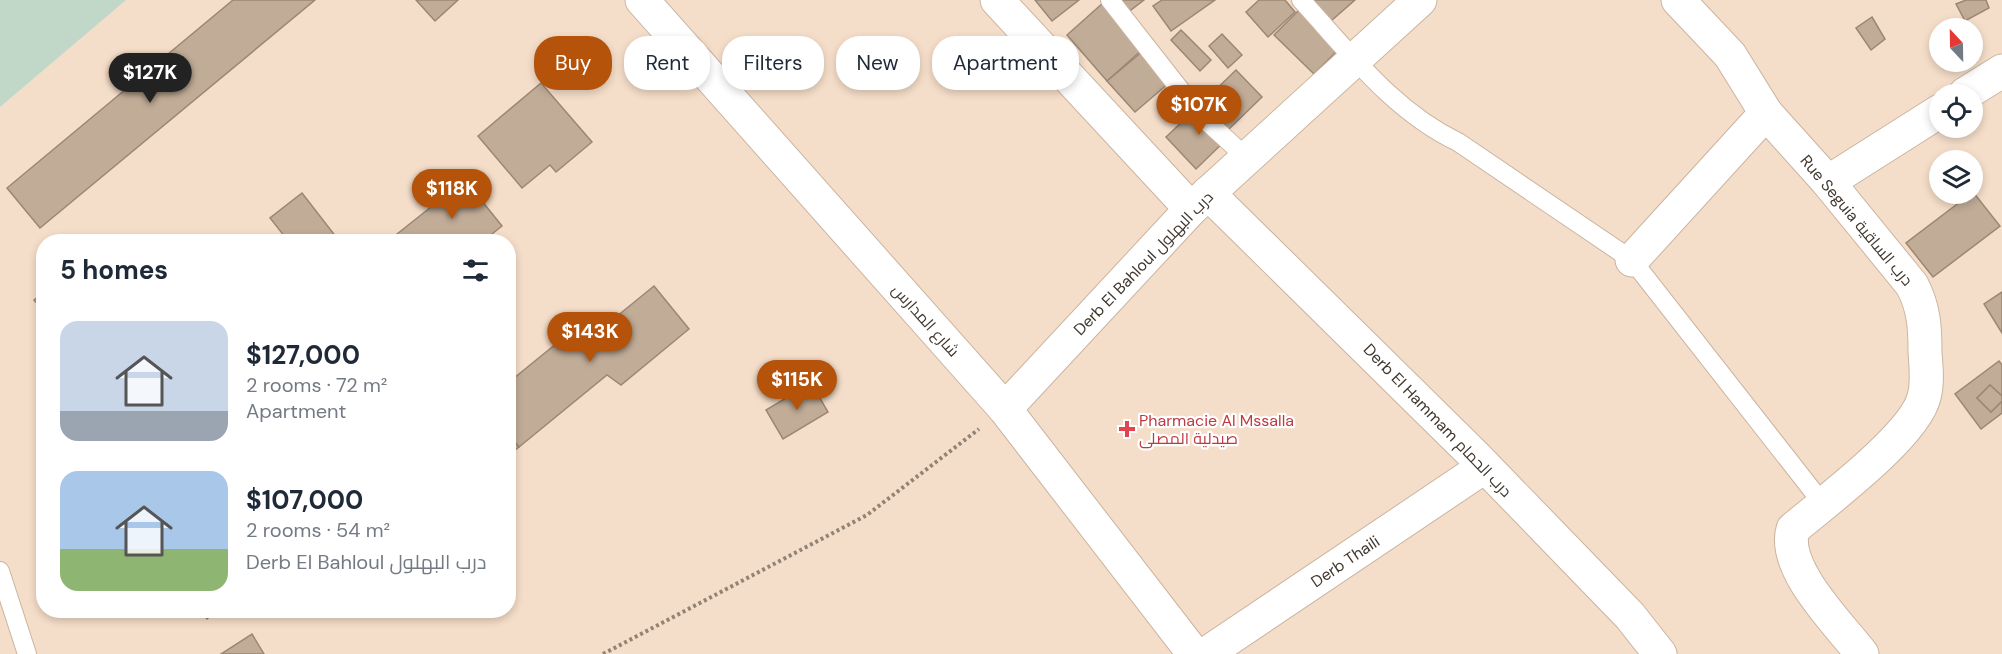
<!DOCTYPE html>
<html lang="en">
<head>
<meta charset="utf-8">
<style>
	:root { --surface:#fff; --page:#f6f6f7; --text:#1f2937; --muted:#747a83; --accent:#b45309 }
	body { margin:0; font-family:"DM Sans",Cairo,sans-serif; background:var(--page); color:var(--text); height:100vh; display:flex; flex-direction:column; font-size:22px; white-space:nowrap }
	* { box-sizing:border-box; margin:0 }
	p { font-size:20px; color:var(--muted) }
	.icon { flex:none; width:33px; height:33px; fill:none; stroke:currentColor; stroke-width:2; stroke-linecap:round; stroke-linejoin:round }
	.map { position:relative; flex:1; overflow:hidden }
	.details { position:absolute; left:36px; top:234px; width:480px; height:384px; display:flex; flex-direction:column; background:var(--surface); border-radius:24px; box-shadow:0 3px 9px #0003 }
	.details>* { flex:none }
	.guide { position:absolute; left:534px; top:36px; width:570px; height:54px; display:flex; gap:12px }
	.needle { width:39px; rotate:338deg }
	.fabs { position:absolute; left:1929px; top:18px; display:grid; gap:12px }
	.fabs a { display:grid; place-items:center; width:54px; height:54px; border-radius:50%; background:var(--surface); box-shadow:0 3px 9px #0003; font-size:30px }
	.price { position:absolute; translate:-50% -51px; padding:0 14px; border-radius:21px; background:var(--accent); color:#fff; font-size:20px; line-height:39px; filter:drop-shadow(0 2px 3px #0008) }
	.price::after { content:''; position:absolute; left:50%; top:36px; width:18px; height:14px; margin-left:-9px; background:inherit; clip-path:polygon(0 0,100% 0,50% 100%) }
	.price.current { background:#222; color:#fff }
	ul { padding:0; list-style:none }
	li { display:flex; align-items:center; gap:18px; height:150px; padding:0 24px }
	li span { display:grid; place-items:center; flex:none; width:168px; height:120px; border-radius:18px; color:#555 }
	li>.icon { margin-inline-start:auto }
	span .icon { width:72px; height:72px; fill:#fffc; stroke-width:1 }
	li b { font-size:26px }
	h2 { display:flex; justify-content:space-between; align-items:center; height:72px; padding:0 24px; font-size:26px }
	.pill { padding:0 21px; border-radius:24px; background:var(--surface); box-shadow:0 3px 9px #0003; font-size:21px; line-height:54px }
	.pill.current { background:var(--accent); color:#fff }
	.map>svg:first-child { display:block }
	.green { fill:#c1d8c9 }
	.building { fill:#c1ac97; stroke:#9c8774; stroke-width:1.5 }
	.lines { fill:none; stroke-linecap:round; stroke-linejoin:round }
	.lane-casing { stroke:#cab4a0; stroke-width:20 }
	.street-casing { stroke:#cab4a0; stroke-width:35 }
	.path { stroke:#928375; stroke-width:4; stroke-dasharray:3 3; stroke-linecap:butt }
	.lane { stroke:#fff; stroke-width:18 }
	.street { stroke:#fff; stroke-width:33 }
	.health-dot { fill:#e0444e; stroke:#fff; stroke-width:2 }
	.labels { text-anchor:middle; stroke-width:4.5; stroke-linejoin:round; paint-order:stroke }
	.street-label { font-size:16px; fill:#40372f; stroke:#fff }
	.health-label { font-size:16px; fill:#be3a42; stroke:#fff; text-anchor:start }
</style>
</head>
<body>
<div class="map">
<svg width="2002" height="654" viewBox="0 0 2002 654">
	<rect width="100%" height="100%" fill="#f5dec9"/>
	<!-- green -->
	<path class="green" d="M0,0h126l-126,107z"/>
	<!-- building -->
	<g class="building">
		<path d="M233,0h82l-275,228 -33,-40z"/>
		<path d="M416,0h42l-23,21z"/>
		<path d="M1035,0h44l-27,21z"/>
		<path d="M1116,0h28l-17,13z"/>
		<path d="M1162,0h53l-44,31 -18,-25z"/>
		<path d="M1259,0h26l10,12 -27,25 -22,-25z"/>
		<path d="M1313,0h42l-24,21z"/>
		<path d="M1966,0h20l3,8 -24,13 -9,-17z"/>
		<path d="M1104,2l40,46 -37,33 -40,-46z"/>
		<path d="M1299,10l39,40 -24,24 -40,-39z"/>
		<path d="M1872,17l13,22 -14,11 -15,-22z"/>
		<path d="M1181,30l30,30 -11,11 -29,-31z"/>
		<path d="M1222,34l20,21 -14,13 -19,-22z"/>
		<path d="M1143,51l27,31 -35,30 -28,-31z"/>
		<path d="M1236,70l26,27 -34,33 -26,-27z"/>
		<path d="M541,83l51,59 -36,30 -6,-7 -28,23 -44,-52z"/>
		<path d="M1202,103l30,31 -36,35 -30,-32z"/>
		<path d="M465,180l37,46 -20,16h-95z"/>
		<path d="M1973,192l27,34 -67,51 -27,-34z"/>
		<path d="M302,193l38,49h-51l-19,-24z"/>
		<path d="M654,286l35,43 -68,56 -14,-10 -88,72 -11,-13v-51l70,-57 11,13z"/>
		<path d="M44,292v19l-10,-11z"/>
		<path d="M2002,292v41l-18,-29z"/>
		<path d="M1999,361l3,4v31l-12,-11 -13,13 14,14 11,-11v12l-21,16 -26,-35z"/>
		<path d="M811,383l17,29 -45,27 -17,-29z"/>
		<path d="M1990,385l12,11v5l-11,11 -14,-14z"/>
		<path d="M508,434l11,13 -11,9z"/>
		<path d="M200,610h18l-11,9z"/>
		<path d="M252,634l12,20h-43z"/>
	</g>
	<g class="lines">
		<!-- lane casing -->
		<g class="lane-casing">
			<g id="lane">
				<path d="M1110,0l90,115 48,44"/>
				<path d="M1301,0c48,52 92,111 157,142l174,118 191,244"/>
				<path d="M0,571l27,83"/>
			</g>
		</g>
		<!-- street casing -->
		<g class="street-casing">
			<g id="street">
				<path d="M642,0l363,409 189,245"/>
				<path d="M997,0l194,209"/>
				<path d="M1678,0l52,55 36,58 62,69 84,103c12,23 13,42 13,67 1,14 3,31 -1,45 -9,38 -99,105 -131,132 -12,39 46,95 69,125"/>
				<path d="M1965,94l37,-23"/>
				<path d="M1828,182l112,-71"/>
				<path d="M1208,193l268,264 154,159 30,38"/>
				<path d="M1632,260l134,-147"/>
				<path d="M1005,409l186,-200 229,-209"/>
				<path d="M1206,654l278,-187"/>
			</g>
		</g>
		<!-- path -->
		<path class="path" d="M603,654l264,-139 112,-86"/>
		<!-- lane -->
		<use href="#lane" class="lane"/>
		<!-- street -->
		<use href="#street" class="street"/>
	</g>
	<!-- markers -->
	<path class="health-dot" d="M1124 420h6v6h6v6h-6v6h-6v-6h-6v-6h6z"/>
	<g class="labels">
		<!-- street labels -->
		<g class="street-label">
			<text transform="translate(1857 220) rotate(50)" y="6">Rue Seguia درب الساقية</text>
			<text transform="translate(1143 263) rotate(-46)" y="6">Derb El Bahloul درب البهلول</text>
			<text transform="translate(926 320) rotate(48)" y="6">شارع المدارس</text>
			<text transform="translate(1438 420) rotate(46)" y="6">Derb El Hammam درب الحمام</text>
			<text transform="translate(1345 561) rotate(-34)" y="6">Derb Thaili</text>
		</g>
		<!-- health labels -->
		<g class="health-label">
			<text x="1139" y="426">Pharmacie Al Mssalla<tspan x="1139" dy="18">صيدلية المصلى</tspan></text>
		</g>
	</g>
</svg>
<div class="fabs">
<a><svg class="needle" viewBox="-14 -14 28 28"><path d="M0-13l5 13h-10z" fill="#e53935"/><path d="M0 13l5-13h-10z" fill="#747a83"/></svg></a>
<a><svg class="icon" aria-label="locate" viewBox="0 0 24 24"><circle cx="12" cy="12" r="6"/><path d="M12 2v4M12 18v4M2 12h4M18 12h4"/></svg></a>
<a><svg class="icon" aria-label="layers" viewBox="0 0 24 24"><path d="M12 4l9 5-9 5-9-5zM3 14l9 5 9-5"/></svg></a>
</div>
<b class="price current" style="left:150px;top:104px">$127K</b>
<b class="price" style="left:1199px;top:136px">$107K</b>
<b class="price" style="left:452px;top:220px">$118K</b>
<b class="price" style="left:590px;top:363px">$143K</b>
<b class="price" style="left:797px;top:411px">$115K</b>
<div class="guide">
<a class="pill current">Buy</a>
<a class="pill">Rent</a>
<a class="pill">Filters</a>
<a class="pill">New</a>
<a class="pill">Apartment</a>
</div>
<section class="details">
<h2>5 homes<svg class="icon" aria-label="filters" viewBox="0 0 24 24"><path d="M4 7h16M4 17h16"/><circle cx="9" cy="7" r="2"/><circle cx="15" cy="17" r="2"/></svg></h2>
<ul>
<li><span style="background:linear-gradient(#c9d6e8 75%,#9aa5b1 0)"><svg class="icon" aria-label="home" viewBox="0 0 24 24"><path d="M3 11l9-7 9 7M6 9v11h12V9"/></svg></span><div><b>$127,000</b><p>2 rooms · 72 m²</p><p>Apartment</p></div></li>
<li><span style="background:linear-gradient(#a9c7e8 65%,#8fb573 0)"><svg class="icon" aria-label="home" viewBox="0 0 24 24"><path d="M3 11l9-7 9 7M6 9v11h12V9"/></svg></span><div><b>$107,000</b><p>2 rooms · 54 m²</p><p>Derb El Bahloul درب البهلول</p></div></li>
</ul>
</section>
</div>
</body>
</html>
